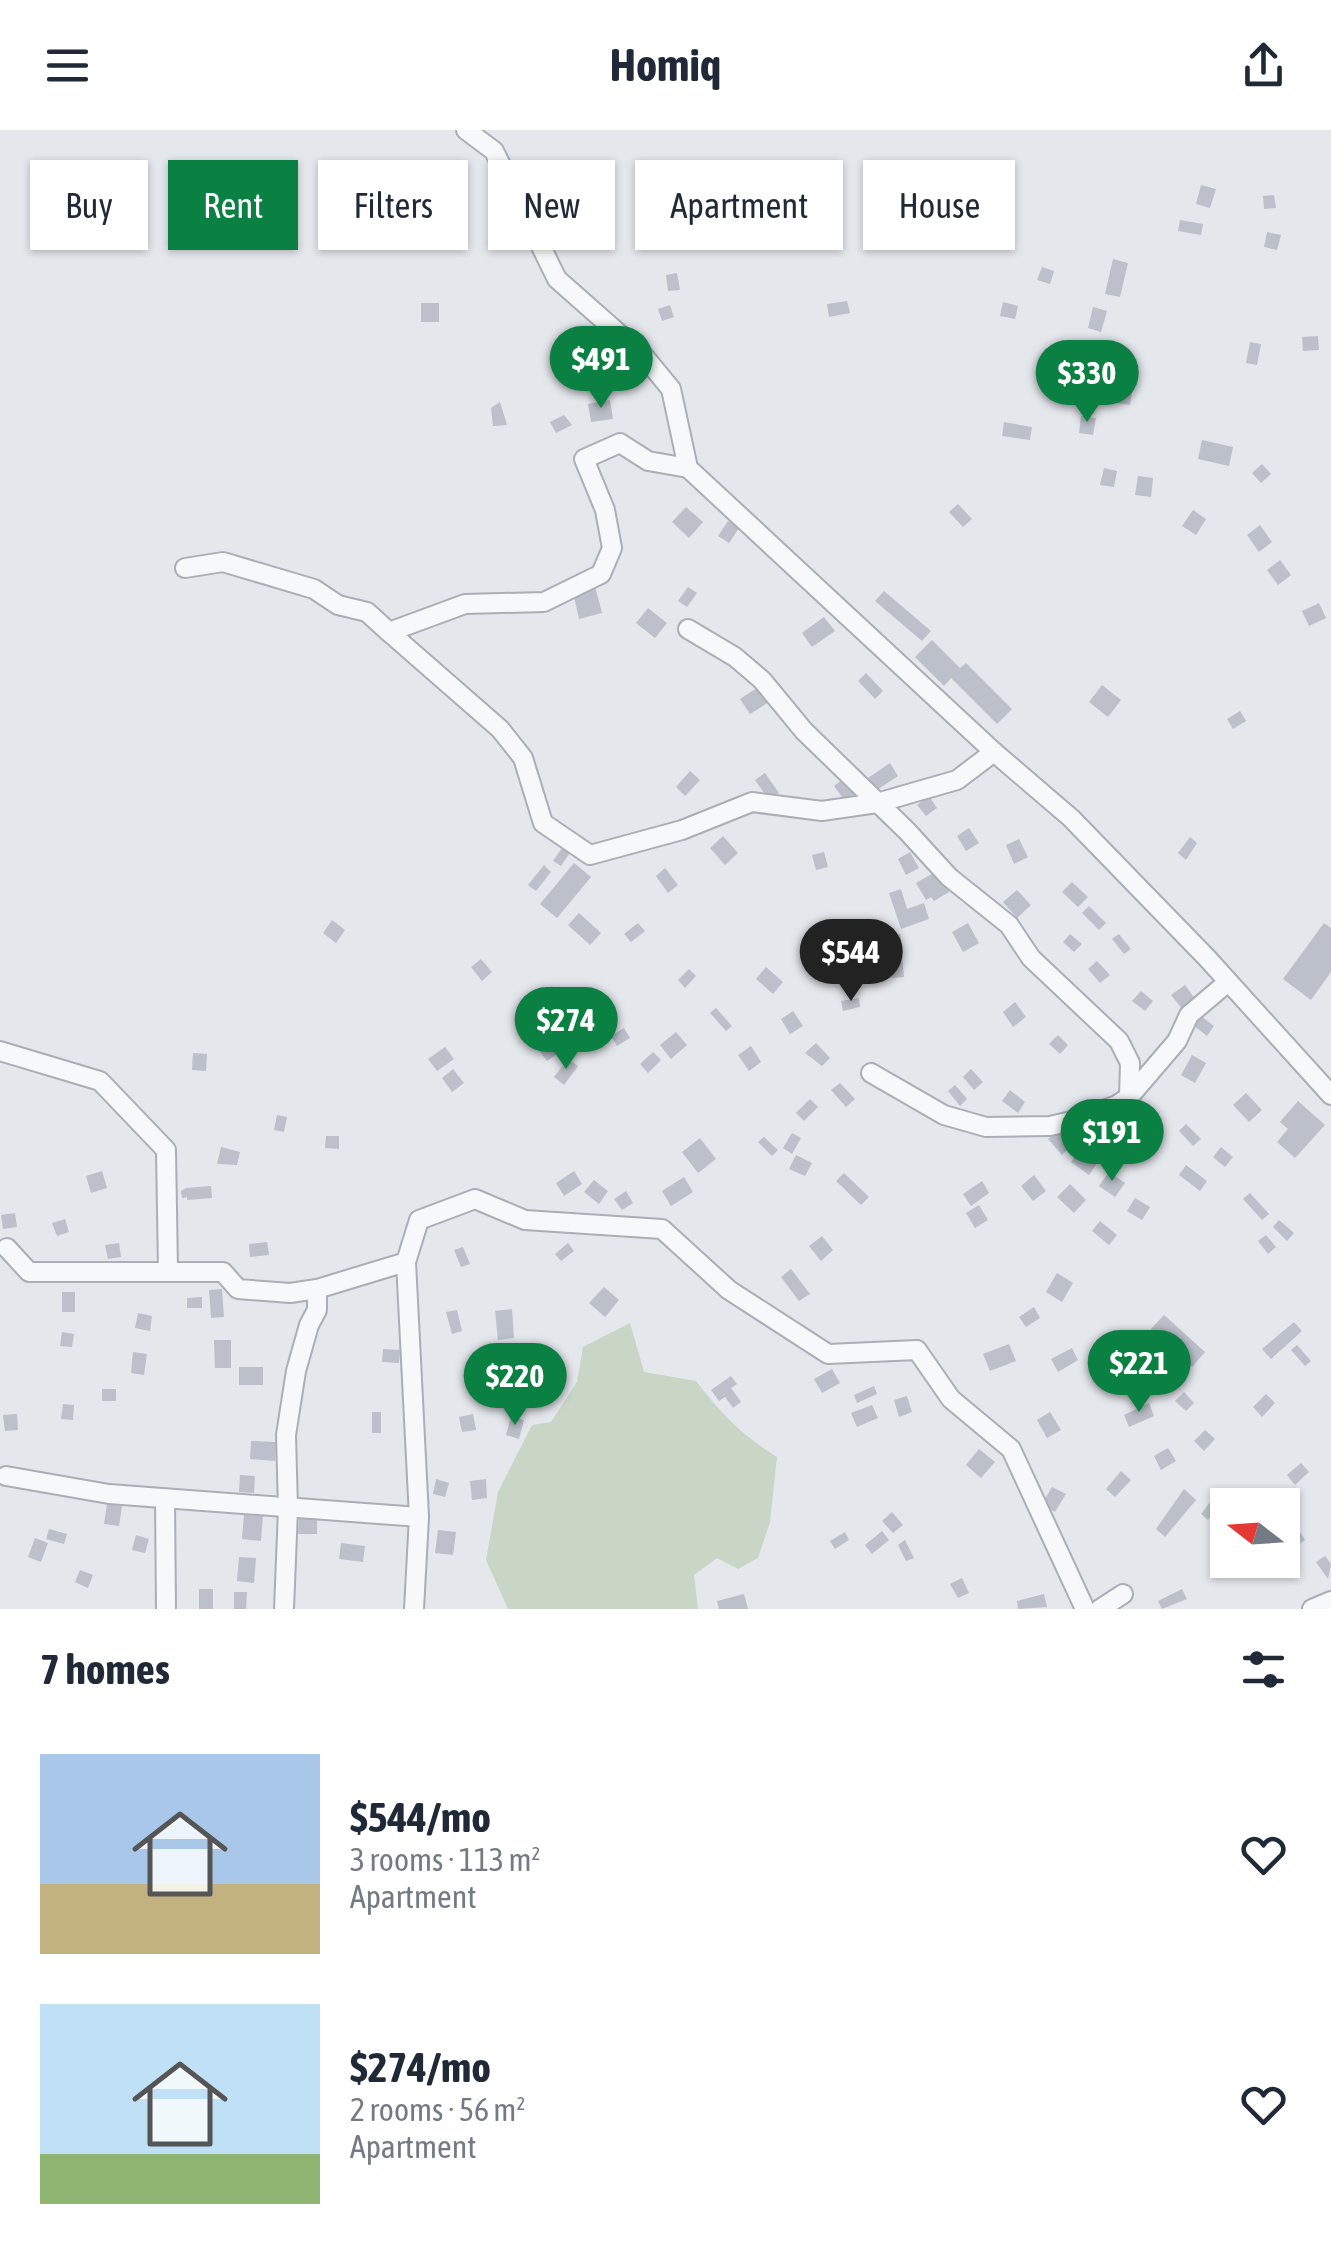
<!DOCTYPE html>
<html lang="en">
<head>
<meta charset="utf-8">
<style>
	:root { --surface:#fff; --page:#f6f6f7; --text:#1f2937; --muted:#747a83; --accent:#0b8043 }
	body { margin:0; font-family:"Asap Condensed",sans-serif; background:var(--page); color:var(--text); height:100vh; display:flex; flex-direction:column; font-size:38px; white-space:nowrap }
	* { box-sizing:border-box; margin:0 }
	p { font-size:32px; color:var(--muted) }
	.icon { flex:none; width:55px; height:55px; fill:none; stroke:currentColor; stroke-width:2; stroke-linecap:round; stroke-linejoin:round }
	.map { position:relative; height:1479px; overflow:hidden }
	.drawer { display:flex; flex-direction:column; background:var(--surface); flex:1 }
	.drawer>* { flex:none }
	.banner { position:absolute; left:30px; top:30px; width:1272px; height:90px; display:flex; gap:20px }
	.needle { width:65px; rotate:287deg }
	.tools { position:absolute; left:1210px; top:1358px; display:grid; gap:20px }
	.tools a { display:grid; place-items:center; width:90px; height:90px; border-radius:0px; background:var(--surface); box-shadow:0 2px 8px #0004; font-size:50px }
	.price { position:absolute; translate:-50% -85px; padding:0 22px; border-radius:35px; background:var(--accent); color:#fff; font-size:32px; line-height:65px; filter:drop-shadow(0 2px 5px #0008) }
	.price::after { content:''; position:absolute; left:50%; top:60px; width:30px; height:22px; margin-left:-15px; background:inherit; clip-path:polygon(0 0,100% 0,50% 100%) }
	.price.on { background:#222; color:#fff }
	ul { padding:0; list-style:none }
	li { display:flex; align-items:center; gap:30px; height:250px; padding:0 40px }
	li span { display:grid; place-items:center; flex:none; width:280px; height:200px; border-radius:0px; color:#555 }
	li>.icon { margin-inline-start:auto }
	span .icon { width:120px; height:120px; fill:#fffc; stroke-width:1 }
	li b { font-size:42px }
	h2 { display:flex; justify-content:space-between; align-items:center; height:120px; padding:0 40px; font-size:42px }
	.tag { padding:0 35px; border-radius:0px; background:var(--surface); box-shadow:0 2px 8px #0004; font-size:35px; line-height:90px }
	.tag.on { background:var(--accent); color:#fff }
	header { display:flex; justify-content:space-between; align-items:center; height:130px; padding:0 40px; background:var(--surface); font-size:45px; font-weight:700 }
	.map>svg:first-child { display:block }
	.green { fill:#c9d6c5 }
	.building { fill:#bbc0ca }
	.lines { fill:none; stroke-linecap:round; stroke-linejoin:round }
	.street-casing { stroke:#a9aeb7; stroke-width:22 }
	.street { stroke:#f7f8fa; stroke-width:18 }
</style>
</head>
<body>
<header><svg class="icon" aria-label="menu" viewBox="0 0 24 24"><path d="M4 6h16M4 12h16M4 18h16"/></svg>Homiq<svg class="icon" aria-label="share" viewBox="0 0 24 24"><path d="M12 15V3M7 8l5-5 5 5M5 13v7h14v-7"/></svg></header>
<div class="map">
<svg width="1331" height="1479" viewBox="0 0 1331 1479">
	<rect width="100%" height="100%" fill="#e4e7ec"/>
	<!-- green -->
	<path class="green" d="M630,1193l14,49 52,9c24,32 47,55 81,76l-7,65 -12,36 -20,11 -21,-11 -23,17 4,34h-190l-22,-49 12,-68 34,-67 19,-3 26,-40 6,-35z"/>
	<!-- building -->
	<g class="building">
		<path d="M1201,55l15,4 -6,19 -14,-4z"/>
		<path d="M449,62l4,10 -10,5 -7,-13z"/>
		<path d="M1274,65l2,13 -12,1 -1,-13z"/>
		<path d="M1180,90l23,4 -2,11 -23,-4z"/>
		<path d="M1267,102l14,3 -4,15 -13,-3z"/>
		<path d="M1113,129l15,4 -8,34 -15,-3z"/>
		<path d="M1042,137l12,4 -4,13 -13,-4z"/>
		<path d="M677,143l3,17 -12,1 -2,-16z"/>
		<path d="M847,171l3,12 -21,4 -2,-13z"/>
		<path d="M1003,172l15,4 -3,13 -15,-3z"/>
		<rect x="421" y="173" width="18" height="19"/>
		<path d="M670,175l4,12 -12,4 -4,-12z"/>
		<path d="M1093,177l14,4 -6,21 -13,-4z"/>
		<path d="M1318,206l1,14 -16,1 -1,-14z"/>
		<path d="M1250,212l11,2 -4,21 -11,-2z"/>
		<path d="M1078,216l20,3 -2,18 -21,-3z"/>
		<path d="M611,230l-1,19h-25l2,-15z"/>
		<path d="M1120,253l13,3 -3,19 -14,-2z"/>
		<path d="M610,270l3,19 -22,3 -3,-18z"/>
		<path d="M500,272l7,23 -14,1 -2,-18z"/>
		<path d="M564,285l8,10 -16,8 -6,-11z"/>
		<path d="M1081,286l15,2 -3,17 -14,-2z"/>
		<path d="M1004,292l28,5 -2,13 -28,-4z"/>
		<path d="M1202,310l31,7 -4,19 -31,-7z"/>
		<path d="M1262,334l9,10 -10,9 -9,-10z"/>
		<path d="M1104,338l13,3 -3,16 -14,-2z"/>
		<path d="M1138,346l15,2 -2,19 -16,-2z"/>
		<path d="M958,374l14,15 -9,8 -14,-15z"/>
		<path d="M686,377l17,15 -14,16 -17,-16z"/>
		<path d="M1193,380l13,9 -10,16 -14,-9z"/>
		<path d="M728,391l11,7 -10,15 -11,-7z"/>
		<path d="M1260,395l12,17 -13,10 -12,-17z"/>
		<path d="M1280,430l11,15 -13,10 -11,-15z"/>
		<path d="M595,456l7,27 -23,6 -6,-27z"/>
		<path d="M688,457l9,6 -10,14 -9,-6z"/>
		<path d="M884,461l47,40 -9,10 -47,-40z"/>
		<path d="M1319,473l7,15 -17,8 -7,-15z"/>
		<path d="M648,478l19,15 -12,15 -19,-15z"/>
		<path d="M824,487l11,14 -23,16 -10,-14z"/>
		<path d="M932,510l28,28 6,-5 46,46 -15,15 -46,-46 -7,8 -29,-29z"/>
		<path d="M866,543l17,18 -8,8 -17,-18z"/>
		<path d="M1102,555l19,15 -13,17 -19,-15z"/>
		<path d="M760,556l9,16 -19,12 -10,-15z"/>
		<path d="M1240,581l6,10 -13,8 -6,-10z"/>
		<path d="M890,633l8,13 -21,14 -9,-12z"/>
		<path d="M690,641l10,9 -15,16 -9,-9z"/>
		<path d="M765,643l14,20 -10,7 -14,-20z"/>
		<path d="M843,649l11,15 -9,7 -11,-15z"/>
		<path d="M929,666l8,12 -11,8 -9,-11z"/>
		<path d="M969,698l10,15 -13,8 -9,-15z"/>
		<path d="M723,706l15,17 -13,12 -15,-17z"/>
		<path d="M1190,707l7,6 -11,17 -8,-7z"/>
		<path d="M1019,709l9,18 -14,7 -8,-19z"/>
		<path d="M564,715l8,5 -11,16 -8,-5z"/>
		<path d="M824,722l4,15 -12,3 -4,-15z"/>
		<path d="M910,722l9,16 -13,7 -8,-16z"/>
		<path d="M574,733l17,14 -34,41 -17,-14z"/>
		<path d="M544,735l7,7 -15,19 -8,-6z"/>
		<path d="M665,738l13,17 -10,8 -12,-17z"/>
		<path d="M937,741l12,21 -15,9 -3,-4 -5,3 -10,-17z"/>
		<path d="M1072,752l16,15 -10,10 -16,-15z"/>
		<path d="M901,759l6,20 17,-6 5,16 -28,10 -12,-36z"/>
		<path d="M1017,760l14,15 -14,13 -14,-16z"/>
		<path d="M1089,776l17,17 -7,7 -17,-17z"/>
		<path d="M579,783l22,20 -11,12 -22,-20z"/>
		<path d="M332,790l13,10 -9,13 -13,-10z"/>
		<path d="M638,793l7,8 -14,11 -7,-8z"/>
		<path d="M839,793l3,17 -26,5 -3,-18z"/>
		<path d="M968,793l11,20 -16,9 -11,-20z"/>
		<path d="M1324,793l7,5v44l-20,28 -28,-21z"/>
		<path d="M900,804l2,10 -28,4 -1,-10z"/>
		<path d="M1070,804l12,10 -8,8 -11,-10z"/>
		<path d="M1119,804l12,15 -7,5 -12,-15z"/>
		<path d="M902,826l2,21 -15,1 -1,-21z"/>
		<path d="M481,829l11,13 -10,9 -11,-14z"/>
		<path d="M1097,831l13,14 -10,8 -12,-14z"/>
		<path d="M766,837l17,15 -10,12 -17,-15z"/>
		<path d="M689,839l7,7 -11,12 -7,-8z"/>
		<path d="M1185,855l11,15 -13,10 -12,-15z"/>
		<path d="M552,856l9,12 -11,9 -9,-12z"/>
		<path d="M1141,861l12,10 -8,10 -13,-10z"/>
		<path d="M859,868l1,9 -17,4 -2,-10z"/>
		<path d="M1015,872l11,15 -13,10 -10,-15z"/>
		<path d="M716,878l16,18 -6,5 -16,-18z"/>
		<path d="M793,881l10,15 -13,8 -9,-15z"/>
		<path d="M1200,885l14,11 -7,10 -14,-11z"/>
		<path d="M537,898l20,26 -10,7 -20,-26z"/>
		<path d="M624,898l6,10 -13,8 -6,-10z"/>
		<path d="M676,902l11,13 -16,14 -11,-14z"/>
		<path d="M1058,905l10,10 -8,9 -11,-10z"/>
		<path d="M816,913l14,15 -8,8 -17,-13z"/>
		<path d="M751,916l10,16 -12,9 -11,-16z"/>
		<path d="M445,917l9,12 -17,12 -9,-12z"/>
		<path d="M653,922l8,8 -13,13 -8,-9z"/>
		<path d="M193,923l14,1 -1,17 -14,-1z"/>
		<path d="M1192,925l14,8 -11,20 -14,-8z"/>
		<path d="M568,929l10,7 -14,19 -10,-8z"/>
		<path d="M453,939l11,14 -12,9 -10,-14z"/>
		<path d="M971,939l12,13 -9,8 -11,-13z"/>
		<path d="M840,953l15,16 -9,8 -15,-17z"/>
		<path d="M955,955l12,14 -7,7 -12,-15z"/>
		<path d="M1010,960l15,12 -7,11 -16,-12z"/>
		<path d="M1246,963l16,17 -13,12 -16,-17z"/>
		<path d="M810,969l8,8 -14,14 -8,-8z"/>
		<path d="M1298,971l27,24 -30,33 -18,-16 11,-13 -8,-7z"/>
		<path d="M1145,982l17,14 -13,15 -16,-14z"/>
		<path d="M277,985l10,2 -3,15 -10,-2z"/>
		<path d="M1186,994l15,15 -8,7 -14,-15z"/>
		<path d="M1059,999l14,15 -11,11 -14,-16z"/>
		<path d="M792,1003l9,5 -9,16 -9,-6z"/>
		<path d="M326,1006h13v13l-14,-1z"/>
		<path d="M764,1007l14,13 -6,6 -14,-14z"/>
		<path d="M700,1008l16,21 -18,14 -16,-21z"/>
		<path d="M221,1017l19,5 -3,13 -20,-1z"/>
		<path d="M1221,1017l12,10 -8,10 -12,-10z"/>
		<path d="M1079,1020l18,13 -8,12 -18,-13z"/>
		<path d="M796,1025l16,8 -7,13 -16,-7z"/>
		<path d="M1186,1035l21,16 -7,10 -21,-16z"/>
		<path d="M102,1041l5,17 -16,5 -5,-17z"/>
		<path d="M574,1041l8,13 -18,12 -8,-13z"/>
		<path d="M1109,1042l16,11 -10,14 -16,-11z"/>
		<path d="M844,1043l25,24 -8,8 -25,-24z"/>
		<path d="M1034,1045l12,16 -13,10 -12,-15z"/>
		<path d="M684,1047l9,15 -22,14 -9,-15z"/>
		<path d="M594,1050l14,11 -9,13 -15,-12z"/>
		<path d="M982,1051l7,12 -18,13 -8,-12z"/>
		<path d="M1070,1054l16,16 -12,13 -17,-16z"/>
		<path d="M211,1056l1,12 -25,2v-3l-5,1 -1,-7 5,-3z"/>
		<path d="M626,1061l7,12 -11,7 -8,-11z"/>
		<path d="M1250,1063l19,21 -7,6 -19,-21z"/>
		<path d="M1135,1068l15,9 -8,13 -15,-9z"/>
		<path d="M979,1075l9,15 -13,8 -9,-15z"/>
		<path d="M15,1083l2,14 -14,2 -2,-14z"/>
		<path d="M65,1089l4,13 -12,4 -5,-13z"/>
		<path d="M1279,1090l15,13 -7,8 -14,-14z"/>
		<path d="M1100,1091l17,14 -8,10 -17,-14z"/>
		<path d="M1266,1105l10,12 -8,7 -10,-13z"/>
		<path d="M822,1106l11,14 -12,11 -12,-15z"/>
		<path d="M267,1112l2,13 -19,2 -1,-13z"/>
		<path d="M119,1113l2,14 -13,2 -3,-14z"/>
		<path d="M568,1113l6,8 -13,10 -6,-7z"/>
		<path d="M463,1117l7,17 -9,3 -7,-17z"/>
		<path d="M791,1139l19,25 -11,7 -18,-24z"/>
		<path d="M1057,1143l16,10 -11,19 -16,-10z"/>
		<path d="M604,1157l15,13 -14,17 -16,-14z"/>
		<path d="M222,1159l2,28 -13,1 -2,-28z"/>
		<rect x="62" y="1162" width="13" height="20"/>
		<path d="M202,1167v11h-15v-10z"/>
		<path d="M1034,1177l6,11 -14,9 -7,-10z"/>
		<path d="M512,1179l2,29 -16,2 -3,-29z"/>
		<path d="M457,1180l5,21 -10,3 -6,-22z"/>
		<path d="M138,1183l14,3 -2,15 -15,-3z"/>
		<path d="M1164,1185l41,37 -13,15 -41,-38z"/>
		<path d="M1294,1192l8,9 -31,28 -9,-10z"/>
		<path d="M62,1202l12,2 -2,13 -12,-1z"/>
		<path d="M214,1210h17v28h-16z"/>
		<path d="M1009,1214l7,17 -26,10 -7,-17z"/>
		<path d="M1297,1215l14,16 -6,5 -14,-16z"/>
		<path d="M1146,1217l17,23 -11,8 -16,-24z"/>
		<path d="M1072,1218l6,12 -20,12 -7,-13z"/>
		<path d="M1114,1218l7,8 -11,10 -7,-7z"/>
		<path d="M383,1219l17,1 -1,13 -17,-1z"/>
		<path d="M133,1222l14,2 -3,21 -13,-2z"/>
		<rect x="239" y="1237" width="24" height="18"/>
		<path d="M832,1239l8,14 -18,10 -8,-14z"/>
		<path d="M731,1246l6,8 -6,4 10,14 -8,6 -8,-11 -6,4 -8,-11z"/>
		<path d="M874,1256l3,8 -20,9 -3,-8z"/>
		<rect x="102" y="1259" width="14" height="12"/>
		<path d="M1184,1262l10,11 -8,8 -11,-10z"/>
		<path d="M1266,1264l9,9 -13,14 -9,-10z"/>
		<path d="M907,1266l5,16 -13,5 -5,-17z"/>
		<path d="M1149,1273l5,13 -25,11 -5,-12z"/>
		<path d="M63,1274l11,1 -1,15 -12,-1z"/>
		<path d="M872,1275l6,13 -21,9 -6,-14z"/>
		<rect x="372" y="1282" width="9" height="21"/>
		<path d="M1050,1282l11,18 -14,8 -10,-18z"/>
		<path d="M17,1284l1,16 -13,1 -2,-16z"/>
		<path d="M473,1284l3,16 -14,2 -3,-15z"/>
		<path d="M511,1287l13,3 -5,19 -13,-4z"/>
		<path d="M1205,1300l10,9 -11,12 -10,-10z"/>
		<path d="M251,1311l25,1 -1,19 -25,-2z"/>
		<path d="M1168,1318l8,13 -15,9 -7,-14z"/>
		<path d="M979,1319l16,13 -14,16 -15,-13z"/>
		<path d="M1301,1333l8,9 -14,13 -8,-10z"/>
		<path d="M1121,1341l10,9 -16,17 -9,-8z"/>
		<path d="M240,1345l15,1 -1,17 -15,-1z"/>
		<path d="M436,1349l13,4 -4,14 -12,-3z"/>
		<path d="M486,1349l1,19 -15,2 -2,-19z"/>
		<path d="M1052,1357l14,7 -11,18 -13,-8z"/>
		<path d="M1184,1359l12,11 -31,37 -9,-8z"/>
		<path d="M1211,1371l7,6 -10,13 -7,-6z"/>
		<path d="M107,1374l15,2 -3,20 -15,-2z"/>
		<path d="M892,1382l11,13 -10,8 -11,-12z"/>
		<path d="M244,1385l19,1 -2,25 -19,-2z"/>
		<path d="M299,1389h18v15h-19z"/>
		<path d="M1295,1394l10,16 -7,5 -11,-16z"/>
		<path d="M49,1399l18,5 -3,10 -18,-5z"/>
		<path d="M438,1400l18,2 -3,23 -18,-2z"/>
		<path d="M882,1401l7,9 -17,14 -7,-9z"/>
		<path d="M845,1402l4,8 -14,9 -5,-8z"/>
		<path d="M136,1405l13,4 -4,14 -13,-3z"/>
		<path d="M35,1408l13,5 -7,19 -13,-5z"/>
		<path d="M905,1410l9,18 -8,3 -8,-16z"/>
		<path d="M341,1413l24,3 -2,16 -24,-3z"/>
		<path d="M1325,1426l6,8 -3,15 -12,-17z"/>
		<path d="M239,1427l17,1 -2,25 -17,-2z"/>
		<path d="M80,1440l13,5 -5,13 -13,-6z"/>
		<path d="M962,1448l7,15 -11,5 -8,-14z"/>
		<rect x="199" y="1459" width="14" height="20"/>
		<path d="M1182,1459l5,10 -25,10 -4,-8z"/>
		<path d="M234,1462h13l-1,17h-12z"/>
		<path d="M744,1464l4,15h-29l-2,-8z"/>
		<path d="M1044,1464l3,13 -29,2 -1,-8z"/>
	</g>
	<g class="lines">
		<!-- street casing -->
		<g class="street-casing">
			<g id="street">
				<path d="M466,0l28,21 63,128 86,76 28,34 17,79 306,284 77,66 136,140 124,137"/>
				<path d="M185,438l38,-6 91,27 24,16 29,7 22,20 76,-28 79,-2 57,-28 11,-26 -7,-38 -21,-51 36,-16 28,18 40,7"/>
				<path d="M688,499l47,28 27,23 42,51 103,100 42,46 60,48 22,33 88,83 11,22 -1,34"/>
				<path d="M389,502l111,97 23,29 20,65 47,32 92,-25 70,-28 70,9 55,-8 80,-23 37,-28"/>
				<path d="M0,921l100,30 66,69 2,120"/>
				<path d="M871,943l73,42 42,12 64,-1 26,-6 41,-15 12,-8 48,-56 12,-26 39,-33"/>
				<path d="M7,1118l22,24h194l15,17 52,4 27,-4 89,-27 13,-42 56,-21 50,21 137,9 67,61 99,64 89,-4 34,49 60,50 74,160"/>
				<path d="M406,1132l13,255 -5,92"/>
				<path d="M6,1346l103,18 310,23"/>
				<path d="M165,1369l1,110"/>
				<path d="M284,1479l4,-100 -2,-74 10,-64 13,-46 8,-15v-21"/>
				<path d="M1100,1479l23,-15"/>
				<path d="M1312,1479l19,-8"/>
			</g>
		</g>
		<!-- street -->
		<use href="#street" class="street"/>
	</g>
</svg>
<div class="tools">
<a><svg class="needle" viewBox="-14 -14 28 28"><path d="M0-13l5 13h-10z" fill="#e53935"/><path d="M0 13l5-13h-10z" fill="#747a83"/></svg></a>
</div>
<b class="price" style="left:601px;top:281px">$491</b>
<b class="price" style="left:1087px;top:295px">$330</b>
<b class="price on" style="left:851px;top:874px">$544</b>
<b class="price" style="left:566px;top:942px">$274</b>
<b class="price" style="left:1112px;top:1054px">$191</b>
<b class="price" style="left:1139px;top:1285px">$221</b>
<b class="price" style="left:515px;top:1298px">$220</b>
<div class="banner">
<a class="tag">Buy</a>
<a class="tag on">Rent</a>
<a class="tag">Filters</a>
<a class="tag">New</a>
<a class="tag">Apartment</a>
<a class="tag">House</a>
</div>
</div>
<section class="drawer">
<h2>7 homes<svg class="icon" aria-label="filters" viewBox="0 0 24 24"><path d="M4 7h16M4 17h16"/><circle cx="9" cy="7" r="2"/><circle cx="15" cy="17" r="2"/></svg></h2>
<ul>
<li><span style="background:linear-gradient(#a9c7e8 65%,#c2b280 0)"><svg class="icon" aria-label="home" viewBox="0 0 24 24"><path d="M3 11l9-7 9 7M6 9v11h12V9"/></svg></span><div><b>$544/mo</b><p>3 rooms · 113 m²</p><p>Apartment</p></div><svg class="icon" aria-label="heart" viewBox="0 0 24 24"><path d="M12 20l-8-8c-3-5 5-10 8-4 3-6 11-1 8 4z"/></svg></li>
<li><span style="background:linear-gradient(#bfe0f5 75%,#8fb573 0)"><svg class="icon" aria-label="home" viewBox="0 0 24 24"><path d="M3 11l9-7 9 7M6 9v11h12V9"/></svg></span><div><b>$274/mo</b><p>2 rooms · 56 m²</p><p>Apartment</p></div><svg class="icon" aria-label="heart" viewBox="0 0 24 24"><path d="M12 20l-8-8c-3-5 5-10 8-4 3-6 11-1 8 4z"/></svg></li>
</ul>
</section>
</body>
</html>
